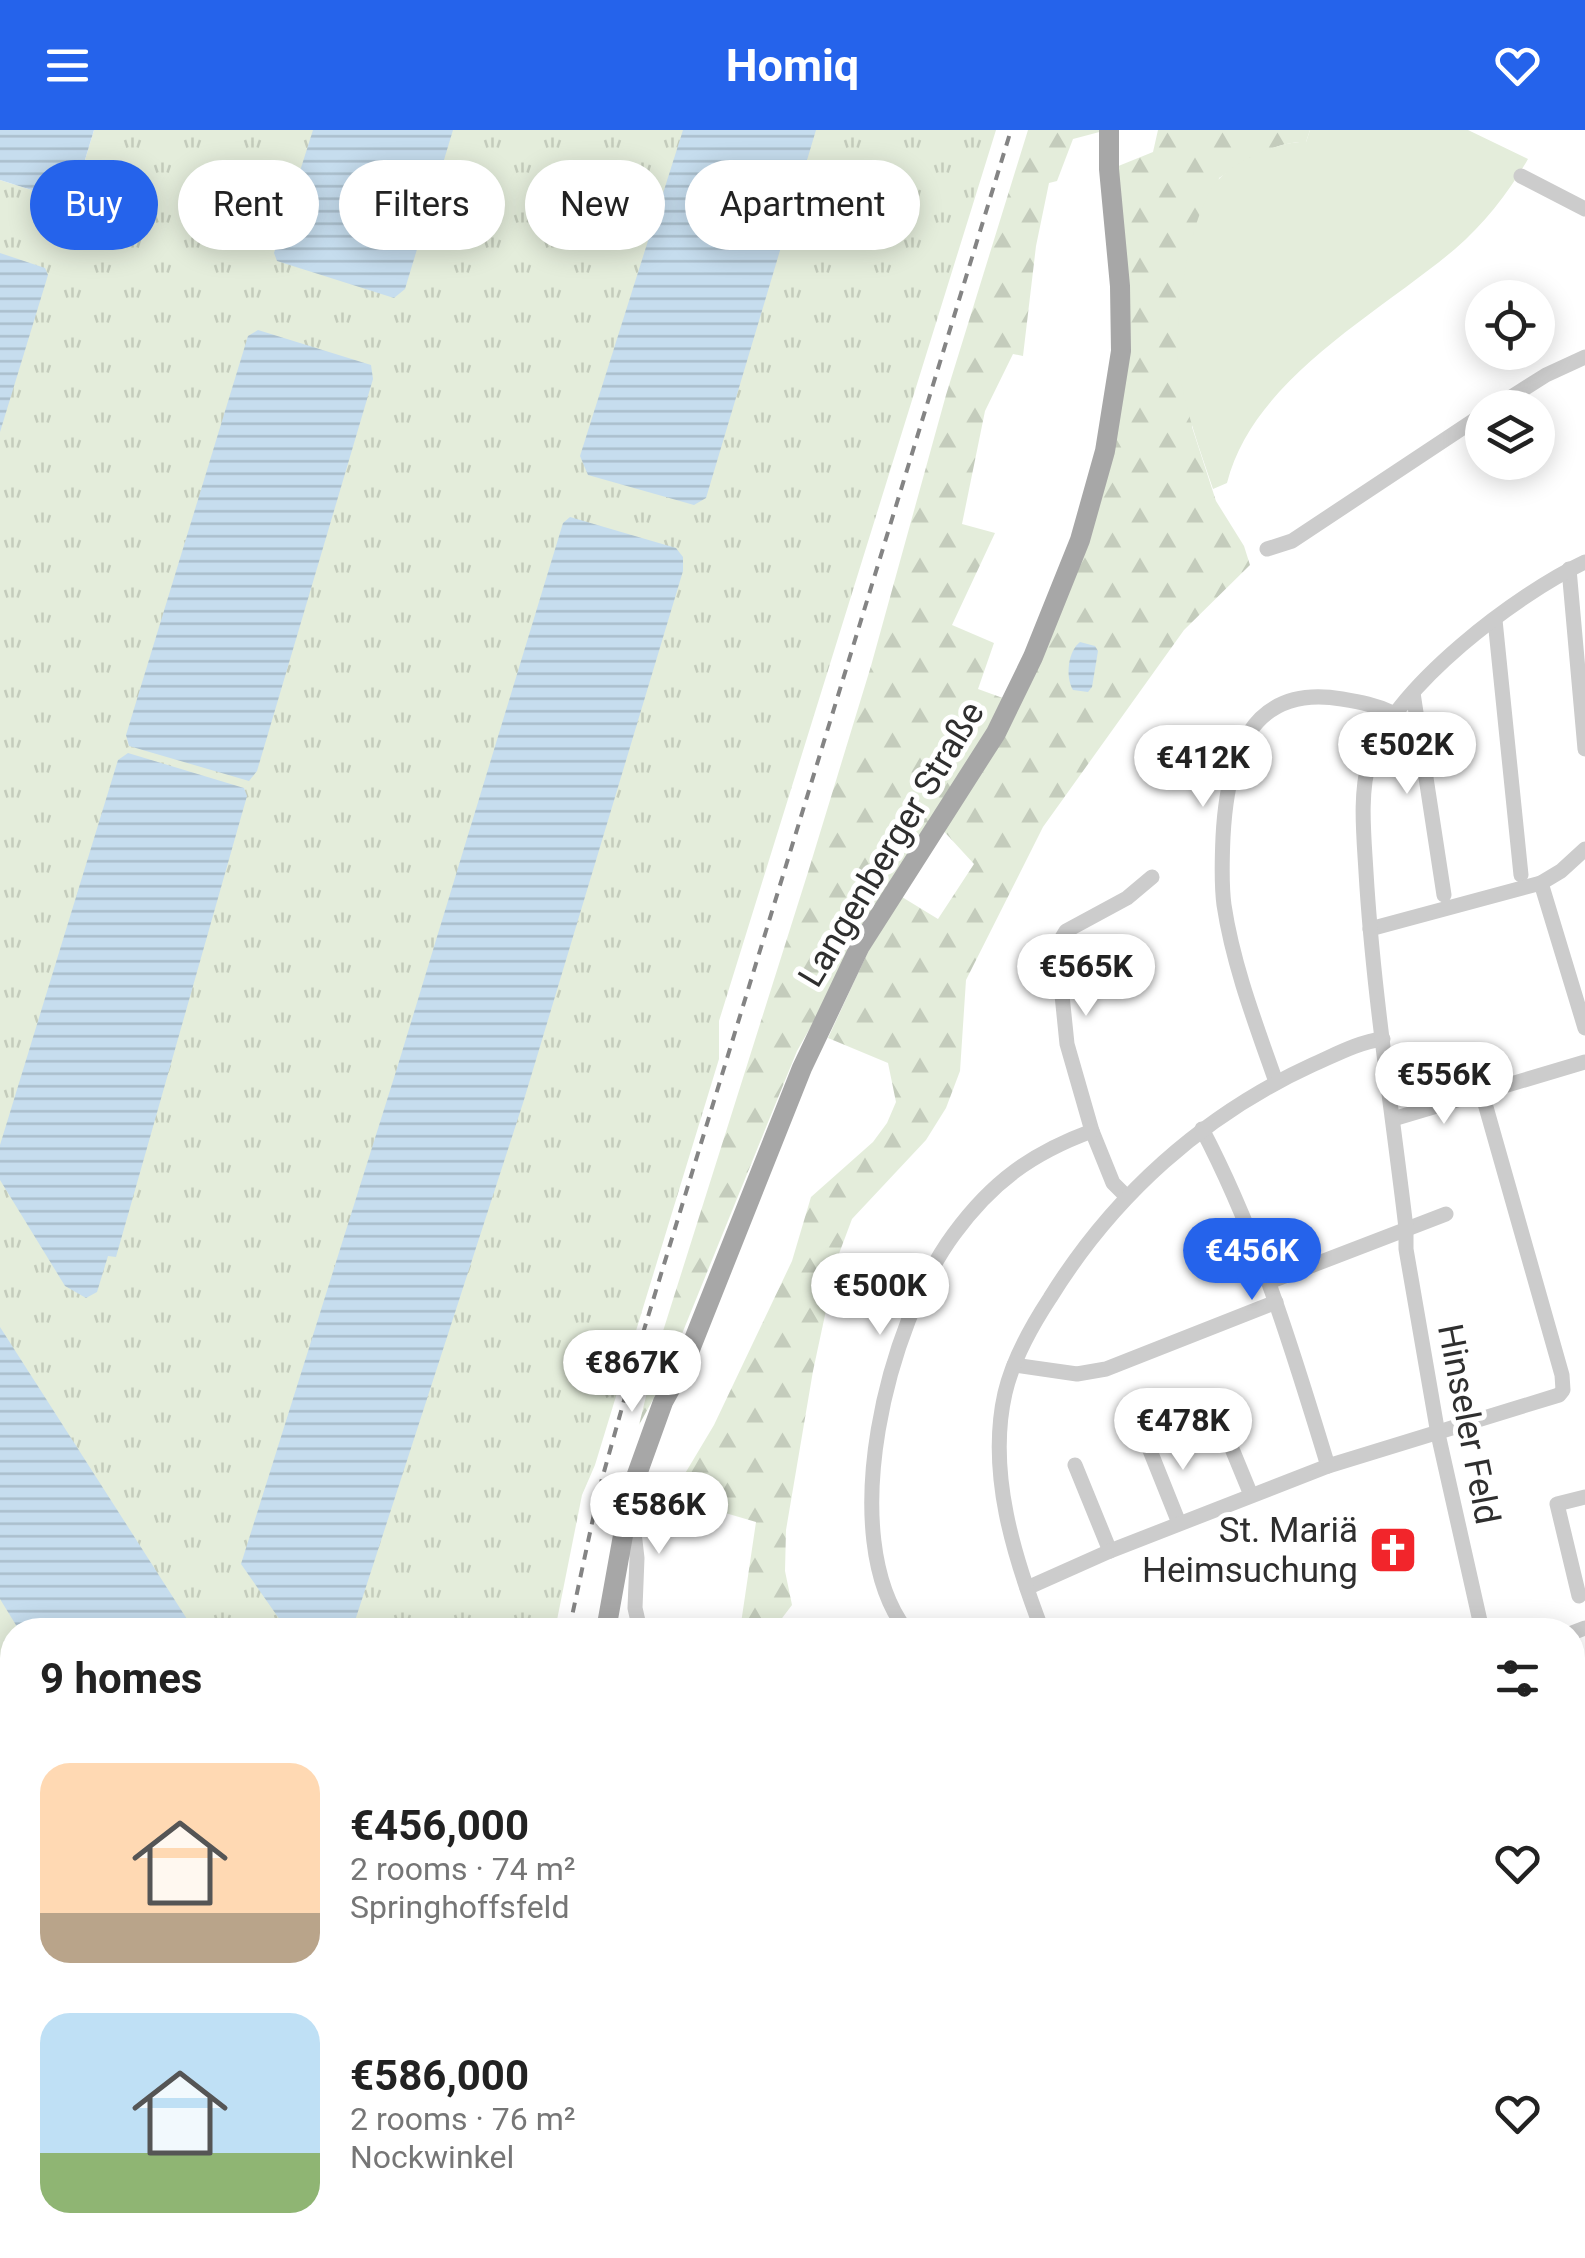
<!DOCTYPE html>
<html lang="en">
<head>
<meta charset="utf-8">
<style>
	:root { --surface:#fff; --page:#f6f6f6; --text:#222; --muted:#767676; --accent:#2563eb }
	body { margin:0; font-family:Roboto,sans-serif; background:var(--page); color:var(--text); height:100vh; display:flex; flex-direction:column; font-size:38px; white-space:nowrap }
	* { box-sizing:border-box; margin:0 }
	p { font-size:32px; color:var(--muted) }
	.icon { flex:none; width:55px; height:55px; fill:none; stroke:currentColor; stroke-width:2; stroke-linecap:round; stroke-linejoin:round }
	.map { position:relative; flex:1; overflow:hidden }
	.details { position:absolute; left:0px; top:1488px; width:1585px; height:642px; display:flex; flex-direction:column; background:var(--surface); border-radius:40px 40px 0 0; box-shadow:0 5px 25px #0003 }
	.details>* { flex:none }
	.top-card { position:absolute; left:30px; top:30px; width:1000px; height:90px; display:flex; gap:20px }
	.tools { position:absolute; left:1465px; top:150px; display:grid; gap:20px }
	.tools a { display:grid; place-items:center; width:90px; height:90px; border-radius:50%; background:var(--surface); box-shadow:0 5px 25px #0003; font-size:50px }
	.price { position:absolute; translate:-50% -85px; padding:0 22px; border-radius:35px; background:#fff; color:#222; font-size:32px; line-height:65px; filter:drop-shadow(0 2px 5px #0008) }
	.price::after { content:''; position:absolute; left:50%; top:60px; width:30px; height:22px; margin-left:-15px; background:inherit; clip-path:polygon(0 0,100% 0,50% 100%) }
	.price.active { background:var(--accent); color:#fff }
	ul { padding:0; list-style:none }
	li { display:flex; align-items:center; gap:30px; height:250px; padding:0 40px }
	li span { display:grid; place-items:center; flex:none; width:280px; height:200px; border-radius:30px; color:#555 }
	li>.icon { margin-inline-start:auto }
	span .icon { width:120px; height:120px; fill:#fffc; stroke-width:1 }
	li b { font-size:42px }
	h2 { display:flex; justify-content:space-between; align-items:center; height:120px; padding:0 40px; font-size:42px }
	.pill { padding:0 35px; border-radius:45px; background:var(--surface); box-shadow:0 5px 25px #0003; font-size:35px; line-height:90px }
	.pill.active { background:var(--accent); color:#fff }
	header { display:flex; justify-content:space-between; align-items:center; height:130px; padding:0 40px; background:var(--accent); color:#fff; font-size:45px; font-weight:700 }
	.map>svg:first-child { display:block }
	.grass { fill:url(#grass-tufts) }
	.forest { fill:url(#forest-firs) }
	.cemetery { fill:url(#cemetery-stones) }
	.park { fill:#e4eddb }
	.water { fill:url(#water-rules) }
	.lines { fill:none; stroke-linecap:round; stroke-linejoin:round }
	.stream { stroke:#c6ddee; stroke-width:4 }
	.minor { stroke:#ccc; stroke-width:15 }
	.major { stroke:#a7a7a7; stroke-width:20 }
	.rail { stroke:#848484; stroke-width:4; stroke-dasharray:10 8; stroke-linecap:butt }
	.labels { text-anchor:middle; stroke-width:10; stroke-linejoin:round; paint-order:stroke }
	.street-label { font-size:35px; fill:#2f2f2f; stroke:#fff }
	.poi-label { font-size:35px; fill:#2f2f2f; stroke:#fff; text-anchor:end }
</style>
</head>
<body>
<header><svg class="icon" aria-label="menu" viewBox="0 0 24 24"><path d="M4 6h16M4 12h16M4 18h16"/></svg>Homiq<svg class="icon" aria-label="heart" viewBox="0 0 24 24"><path d="M12 20l-8-8c-3-5 5-10 8-4 3-6 11-1 8 4z"/></svg></header>
<div class="map">
<svg width="1585" height="2128" viewBox="0 0 1585 2128">
	<defs>
		<pattern id="grass-tufts" width="24" height="20" patternUnits="userSpaceOnUse" patternTransform="scale(2.5)"><rect width="24" height="20" fill="#e4eddb"/><path d="M3 7l-1-3M5 7V3M7 7l1-3M15 17l-1-3M17 17v-4M19 17l1-3" fill="none" stroke="#c4ccbc"/></pattern>
		<pattern id="forest-firs" width="22" height="20" patternUnits="userSpaceOnUse" patternTransform="scale(2.5)"><rect width="22" height="20" fill="#e4eddb"/><path d="M5 1l3.5 6h-7zM16 11l3.5 6h-7z" fill="#c4ccbc"/></pattern>
		<pattern id="cemetery-stones" width="16" height="16" patternUnits="userSpaceOnUse" patternTransform="scale(2.5)"><rect width="16" height="16" fill="#e4eddb"/><path d="M2 7V4a2 2 0 0 1 4 0v3zM10 15v-3a2 2 0 0 1 4 0v3z" fill="#c4ccbc"/></pattern>
		<pattern id="water-rules" width="6" height="5" patternUnits="userSpaceOnUse" patternTransform="scale(2.5)"><rect width="6" height="5" fill="#c6ddee"/><path d="M0 2.5h6" fill="none" stroke="#aabecc"/></pattern>
	</defs>
	<rect width="100%" height="100%" fill="#fff"/>
	<!-- grass -->
	<path class="grass" d="M94,0h902l-277,891v38l-124,406 -13,30 -27,135h-543v618h325l14,10h-351v-2078l60,19 15,-6z"/>
	<!-- forest -->
	<g class="forest">
		<path d="M1028,0h79l-34,9 -16,42 -8,2 -13,63 -13,110 -10,-2 -28,57 -23,113 33,9 -43,92 42,18 -16,46 33,12 -154,244 -60,106 -135,332 -23,42 19,-78 151,-478 62,-203 75,-271z"/>
		<path d="M1158,0h152l-4,12c-32,-1 -60,20 -87,36l-27,249 24,74 28,45 6,19 -66,65 -141,197 -77,153 -6,91 -14,37 -20,32 -74,79 -15,40 -24,112 -27,159 -1,41 7,34 -19,25h-33l16,-108 -85,-25 43,-72 78,-164 19,-64 62,-55 14,-19 9,-21 -8,-39 -60,-25 45,-97 29,-44 36,22 36,-55 -35,-38 96,-168 83,-278 -7,-211 42,-17z"/>
	</g>
	<!-- cemetery -->
	<path class="cemetery" d="M1585,2051v77h-100v-10h87l1,-63z"/>
	<!-- park -->
	<path class="park" d="M1310,0h158l60,29c-19,33 -44,65 -73,90 -77,65 -202,130 -228,234l-14,6c-13,-39 -28,-79 -34,-120 -7,-42 10,-164 43,-193 21,-18 57,-35 84,-34z"/>
	<!-- water -->
	<g class="water">
		<path d="M0,0h94l-19,63 -15,6 -60,-19z"/>
		<path d="M313,0h140l-48,159 -11,9 -117,-37 -3,-8z"/>
		<path d="M683,0h133l-110,368 -12,7 -106,-30 -8,-19z"/>
		<path d="M0,123l45,15 3,7 -48,157z"/>
		<path d="M258,200l113,35 2,14 -116,392 -8,10 -120,-35 -3,-11 122,-399z"/>
		<path d="M570,387l106,31 7,9v14l-160,532 -171,527h-65l-46,-66 157,-499 165,-542z"/>
		<path d="M1080,512l15,4 3,5 -6,36 -4,5 -15,-2c-8,-13 -5,-39 7,-48z"/>
		<path d="M128,623l116,35 3,8 -131,461 -8,-1 -11,36 -11,6 -21,-12 -65,-106v-35l118,-385z"/>
		<path d="M0,1197l194,303h-175l-19,-31z"/>
		<path d="M0,1910l12,4v204h132l7,10h-151z"/>
	</g>
	<g class="lines">
		<!-- stream -->
		<path class="stream" d="M400,2128l1,-10"/>
		<!-- minor -->
		<g class="minor">
			<path d="M1521,46l64,33"/>
			<path d="M1494,278l52,-33 39,-18"/>
			<path d="M1267,419l25,-8 190,-126"/>
			<path d="M1569,439l16,180"/>
			<path d="M1495,490l26,255"/>
			<path d="M1413,563l31,202"/>
			<path d="M1541,753l44,145"/>
			<path d="M1370,799l171,-46 20,-12 24,-22"/>
			<path d="M1276,952c-20,-57 -43,-117 -52,-177 -3,-22 -2,-45 -1,-68 4,-77 25,-154 119,-138 18,3 34,6 51,14"/>
			<path d="M1393,989l192,-57"/>
			<path d="M1202,999c56,107 91,222 126,337"/>
			<path d="M1125,1065l-12,-12 -21,-52 -25,-87 -10,-98 9,-15 61,-33 25,-21"/>
			<path d="M1269,1152l177,-68"/>
			<path d="M1014,1235l63,9 29,-5 170,-67"/>
			<path d="M1216,1280l35,85"/>
			<path d="M1145,1308l34,85"/>
			<path d="M1075,1335l35,86"/>
			<path d="M632,1385l5,43 -2,50 5,22"/>
			<path d="M1027,1458l83,-37 218,-85 231,-71 4,-5 -1,-15 -80,-282"/>
			<path d="M1579,1466l-22,-92 28,-7"/>
			<path d="M906,1500c-72,-95 -18,-307 48,-396 38,-52 78,-81 138,-103"/>
			<path d="M1042,1500c-28,-73 -55,-158 -37,-237 8,-34 26,-66 45,-95 63,-102 153,-183 262,-233 23,-10 46,-23 71,-26"/>
			<path d="M1482,1500l-44,-196 -32,-185v-21c-14,-119 -33,-237 -40,-356 -2,-35 -7,-80 4,-113 25,-73 147,-165 215,-197"/>
			<path d="M1572,1503l13,-5"/>
			<path d="M1572,1621l13,-6"/>
			<path d="M1572,1669l13,27"/>
			<path d="M1572,1953l13,-3"/>
			<path d="M738,2118v10"/>
			<path d="M838,2118l1,10"/>
			<path d="M1379,2118v10"/>
		</g>
		<!-- major -->
		<g class="major">
			<path d="M606,1500l25,-139 32,-89 22,-40 117,-294 58,-122 136,-213 37,-76 47,-117 25,-89 16,-100 -1,-65 -11,-117v-39"/>
			<path d="M540,2118l2,10"/>
		</g>
		<!-- rail -->
		<g class="rail">
			<path d="M569,1500l31,-144 43,-153 368,-1203"/>
			<path d="M461,2128l2,-10"/>
		</g>
	</g>
	<!-- icons -->
	<defs>
		<g id="church-square" transform="scale(2.5)"><rect x="-9" y="-9" width="18" height="18" rx="4" fill="#f2252b" stroke="#fff"/><path d="M-1.2-6h2.4v3.5h3.3v2.4h-3.3V6h-2.4V-.1h-3.3v-2.4h3.3Z" fill="#fff"/></g>
	</defs>
	<g fill-rule="evenodd">
		<use href="#church-square" x="1393" y="1420"/>
	</g>
	<g class="labels">
		<!-- street labels -->
		<g class="street-label">
			<text transform="translate(891 714) rotate(-59)" y="12">Langenberger Straße</text>
			<text transform="translate(1469 1294) rotate(79)" y="12">Hinseler Feld</text>
		</g>
		<!-- poi labels -->
		<g class="poi-label">
			<text x="1358" y="1412">St. Mariä<tspan x="1358" dy="40">Heimsuchung</tspan></text>
		</g>
	</g>
</svg>
<div class="tools">
<a><svg class="icon" aria-label="locate" viewBox="0 0 24 24"><circle cx="12" cy="12" r="6"/><path d="M12 2v4M12 18v4M2 12h4M18 12h4"/></svg></a>
<a><svg class="icon" aria-label="layers" viewBox="0 0 24 24"><path d="M12 4l9 5-9 5-9-5zM3 14l9 5 9-5"/></svg></a>
</div>
<b class="price" style="left:1407px;top:667px">€502K</b>
<b class="price" style="left:1203px;top:680px">€412K</b>
<b class="price" style="left:1086px;top:889px">€565K</b>
<b class="price" style="left:1444px;top:997px">€556K</b>
<b class="price active" style="left:1252px;top:1173px">€456K</b>
<b class="price" style="left:880px;top:1208px">€500K</b>
<b class="price" style="left:632px;top:1285px">€867K</b>
<b class="price" style="left:1183px;top:1343px">€478K</b>
<b class="price" style="left:659px;top:1427px">€586K</b>
<div class="top-card">
<a class="pill active">Buy</a>
<a class="pill">Rent</a>
<a class="pill">Filters</a>
<a class="pill">New</a>
<a class="pill">Apartment</a>
</div>
<section class="details">
<h2>9 homes<svg class="icon" aria-label="filters" viewBox="0 0 24 24"><path d="M4 7h16M4 17h16"/><circle cx="9" cy="7" r="2"/><circle cx="15" cy="17" r="2"/></svg></h2>
<ul>
<li><span style="background:linear-gradient(#ffd9b3 75%,#b9a48a 0)"><svg class="icon" aria-label="home" viewBox="0 0 24 24"><path d="M3 11l9-7 9 7M6 9v11h12V9"/></svg></span><div><b>€456,000</b><p>2 rooms · 74 m²</p><p>Springhoffsfeld</p></div><svg class="icon" aria-label="heart" viewBox="0 0 24 24"><path d="M12 20l-8-8c-3-5 5-10 8-4 3-6 11-1 8 4z"/></svg></li>
<li><span style="background:linear-gradient(#bfe0f5 70%,#8fb573 0)"><svg class="icon" aria-label="home" viewBox="0 0 24 24"><path d="M3 11l9-7 9 7M6 9v11h12V9"/></svg></span><div><b>€586,000</b><p>2 rooms · 76 m²</p><p>Nockwinkel</p></div><svg class="icon" aria-label="heart" viewBox="0 0 24 24"><path d="M12 20l-8-8c-3-5 5-10 8-4 3-6 11-1 8 4z"/></svg></li>
</ul>
</section>
</div>
</body>
</html>
